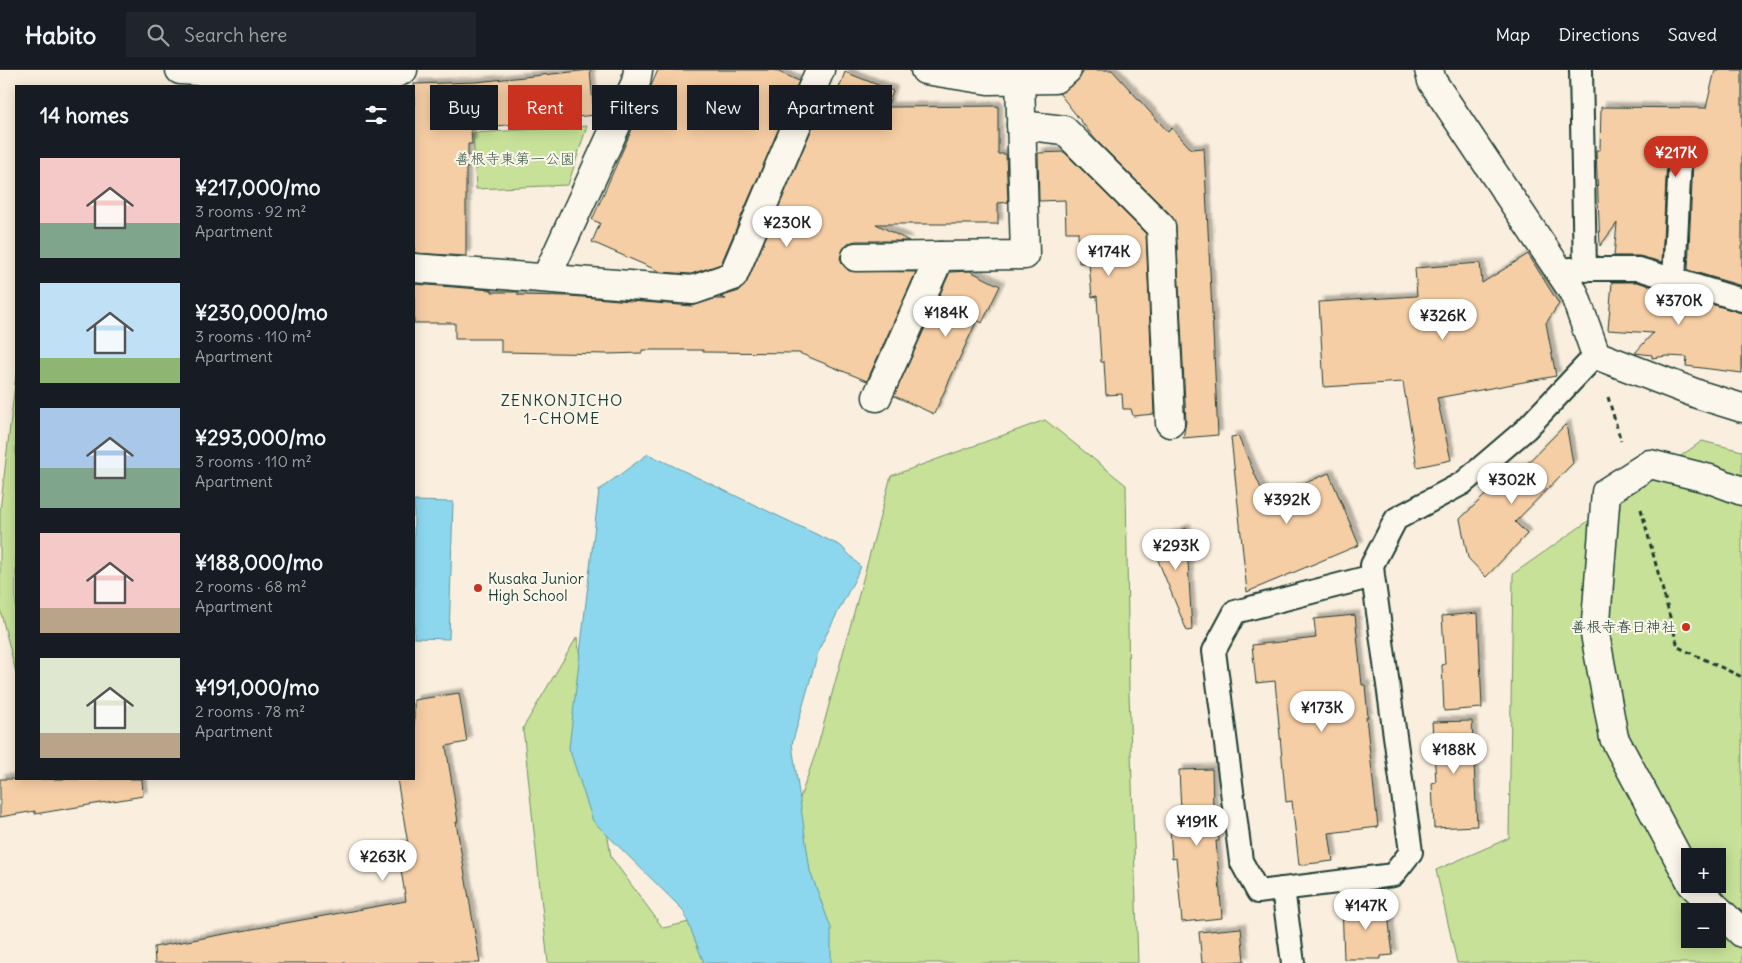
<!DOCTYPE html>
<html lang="en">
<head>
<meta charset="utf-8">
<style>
	:root { --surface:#171b24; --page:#20242c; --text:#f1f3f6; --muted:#9ea1a6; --line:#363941; --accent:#c8321e }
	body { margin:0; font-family:Delius,"Klee One",sans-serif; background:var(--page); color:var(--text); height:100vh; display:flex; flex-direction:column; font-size:19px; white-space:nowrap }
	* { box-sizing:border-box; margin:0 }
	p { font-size:16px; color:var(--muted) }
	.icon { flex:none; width:28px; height:28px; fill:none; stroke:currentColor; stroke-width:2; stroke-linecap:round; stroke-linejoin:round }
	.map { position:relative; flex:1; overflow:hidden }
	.details { position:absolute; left:15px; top:15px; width:400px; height:695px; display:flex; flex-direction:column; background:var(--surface); border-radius:0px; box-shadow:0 2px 12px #0003 }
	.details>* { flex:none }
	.guide { position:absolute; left:430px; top:15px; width:475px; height:45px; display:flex; gap:10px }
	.tools { position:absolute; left:1681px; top:778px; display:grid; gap:10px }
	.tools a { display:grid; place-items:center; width:45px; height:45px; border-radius:0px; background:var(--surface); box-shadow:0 2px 12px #0003; font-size:25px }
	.price { position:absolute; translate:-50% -42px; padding:0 11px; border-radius:18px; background:#fff; color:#222; font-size:16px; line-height:32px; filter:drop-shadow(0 1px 2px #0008) }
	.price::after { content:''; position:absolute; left:50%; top:30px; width:15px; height:11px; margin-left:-8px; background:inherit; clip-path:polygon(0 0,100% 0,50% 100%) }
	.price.active { background:var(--accent); color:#fff }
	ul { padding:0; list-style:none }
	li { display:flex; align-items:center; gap:15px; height:125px; padding:0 25px }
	li span { display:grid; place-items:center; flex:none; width:140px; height:100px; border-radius:0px; color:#555 }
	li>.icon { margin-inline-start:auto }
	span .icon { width:60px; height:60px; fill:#fffc; stroke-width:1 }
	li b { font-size:21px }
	h2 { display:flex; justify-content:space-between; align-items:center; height:60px; padding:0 25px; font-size:21px }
	.chip { padding:0 18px; border-radius:0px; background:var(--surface); box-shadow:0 2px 12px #0003; font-size:18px; line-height:45px }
	.chip.active { background:var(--accent); color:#fff }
	header { display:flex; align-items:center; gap:30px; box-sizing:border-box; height:70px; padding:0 25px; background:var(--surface); border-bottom:1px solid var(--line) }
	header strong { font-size:24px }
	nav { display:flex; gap:28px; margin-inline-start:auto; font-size:18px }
	.search { width:350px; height:45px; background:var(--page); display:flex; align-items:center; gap:12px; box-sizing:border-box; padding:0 18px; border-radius:0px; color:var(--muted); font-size:19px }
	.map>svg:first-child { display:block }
	.green { fill:#c7e198; stroke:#738f66; fill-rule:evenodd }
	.water { fill:#8dd7ee; stroke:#6199a4 }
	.building { fill:#f6cea5; stroke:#1f3d34; filter:url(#shadow) }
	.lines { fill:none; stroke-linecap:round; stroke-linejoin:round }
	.lane-casing { stroke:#1f3d34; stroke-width:26 }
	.street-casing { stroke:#1f3d34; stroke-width:31 }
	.path { stroke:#1f3d34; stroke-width:3; stroke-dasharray:5 4; stroke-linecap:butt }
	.lane { stroke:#fbf7ec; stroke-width:22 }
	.street { stroke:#fbf7ec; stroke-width:28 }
	.poi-dot { fill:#c8321e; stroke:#fbf7ec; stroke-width:2 }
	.labels { text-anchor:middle; stroke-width:4; stroke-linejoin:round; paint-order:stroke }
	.park-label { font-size:15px; fill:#415e48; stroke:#fbf7ec }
	.poi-label { font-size:15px; fill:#1f3d34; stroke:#fbf7ec; text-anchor:start }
	.neighbourhood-label { font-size:16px; letter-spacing:1px; fill:#1f3d34; stroke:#fbf7ec }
</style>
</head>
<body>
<header>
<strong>Habito</strong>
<div class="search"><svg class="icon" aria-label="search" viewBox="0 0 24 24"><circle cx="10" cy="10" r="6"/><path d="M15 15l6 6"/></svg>Search here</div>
<nav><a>Map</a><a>Directions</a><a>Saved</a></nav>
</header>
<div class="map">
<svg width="1742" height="893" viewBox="0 0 1742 893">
	<defs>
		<filter id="shadow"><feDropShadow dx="4.5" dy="-4.5" stdDeviation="1" flood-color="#0004"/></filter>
	</defs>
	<rect width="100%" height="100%" fill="#faefde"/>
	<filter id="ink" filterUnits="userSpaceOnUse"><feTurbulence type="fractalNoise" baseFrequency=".02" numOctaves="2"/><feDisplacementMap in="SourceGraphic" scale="10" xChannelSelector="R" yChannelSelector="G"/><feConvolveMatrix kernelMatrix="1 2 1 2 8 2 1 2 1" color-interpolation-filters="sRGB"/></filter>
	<g filter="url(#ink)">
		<!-- green -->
		<g class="green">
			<path d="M587,56l-19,59 -92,4 -3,-56z"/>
			<path d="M16,305v298l-16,-64v-98z"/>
			<path d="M1045,350l81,65 3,207 9,271h-590l-25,-235 54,-91 34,220 52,71 100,-23 54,-156 74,-273z"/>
			<path d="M1702,371l40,10v512h-285l-21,-93 73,-32 4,-264zM1690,786h28v28h-28zM1690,841h28v28h-28z"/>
		</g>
		<!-- water -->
		<g class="water">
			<path d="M648,384l193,92 20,21 -42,82 -27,95 18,127 21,57v35h-127l-21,-53 -90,-89 -24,-73 30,-258z"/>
			<path d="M414,431l39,1 -4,137 -35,-1z"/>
		</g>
		<!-- building -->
		<g class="building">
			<path d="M590,0l4,45 -123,14 1,15h-4v24h-2v88l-52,-3v-169l62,-2z"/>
			<path d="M658,0h116l25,11 -78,183 -30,10 -30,-2 -69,-30 8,-19 -8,-3z"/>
			<path d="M1085,0h27l56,62 4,-4 19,21 13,-1 14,287 -35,3 3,-16 -10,-196 -4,-10 -77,-77 -36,-46 17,-11z"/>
			<path d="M1715,0h27v216l-54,-16 5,-110 -2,-7 -10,-7 -7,2 -7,10 -5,104 -23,-6h-25l3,-33 -17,23 -4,-96h4l1,-43 105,1z"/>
			<path d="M845,2l48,19 -6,16 111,-1v48h8l2,48 -10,1v21h-122l33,17h-53l-8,2 -5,6 -3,9 3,7 6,6 67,1 -49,109 -68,-28 -96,-1v-2h-61v3l-34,1 -107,-2v-13h-46v-16h-41v-39l78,6v2h26v3l52,1 122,10 22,-7h12l-6,-2 19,-6 8,-9 80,-189 9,3z"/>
			<path d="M1064,82l82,82 8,180 -21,2 -2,-7h-8l-1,-15 -16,1 -2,-33h-3l-4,-66 -5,1 -3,-34h-10l-1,-31h-12l-1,-32 -26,1 -1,-48z"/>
			<path d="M1528,184l31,50 -13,19 10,53 -119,22 14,62 -34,7 -14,-85 -79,5 -5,-85 98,-6 -2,-28 65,-5 2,20z"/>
			<path d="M970,201l30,15 -18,37 -5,-3 -43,94 -40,-18 56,-124z"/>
			<path d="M1612,212h25l105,31v60l-56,-7 1,-9 -21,-1 -14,2v-3l-17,-2 18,-20 -45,-3z"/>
			<path d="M1566,354l7,39 -58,59 12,12 -41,43 -18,-19 -8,-39 36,-34 7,3z"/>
			<path d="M1238,366l28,64 63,-27 30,72 -112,47 -16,-155z"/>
			<path d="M1186,458l6,102 -5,1 -36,-88z"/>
			<path d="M1478,543l4,95 -38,3 -2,-46 3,-1 -3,-48z"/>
			<path d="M1355,545l7,70h3l3,32h-2l12,110 -49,6 4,28 -34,4 -7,-64 -6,1 -11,-121 -19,2 -4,-38 64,-7 -2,-19z"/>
			<path d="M459,623l8,49 -21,4 12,76h-2l24,141h-325l-1,-16 252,-46 -9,-56 11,-1 -11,-65h17v-79z"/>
			<path d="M1472,651l5,105 -43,2 -2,-45 4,-1 -4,-60z"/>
			<path d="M1212,699l1,39h3l3,33h-3l6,77 -40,4 -6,-64 -4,1 -3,-47 12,-1 -2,-41z"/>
			<path d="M0,709h142l1,17 -108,18v-3l-35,6z"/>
			<path d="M1386,830l7,55 -12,1v3h-37l-2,-55z"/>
			<path d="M1241,858l3,33 -42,2 -3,-31z"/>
		</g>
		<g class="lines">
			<!-- lane casing -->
			<g class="lane-casing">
				<g id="lane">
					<path d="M1581,0l4,200"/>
					<path d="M1570,199h69l103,31"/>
					<path d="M1674,211l6,-122"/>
					<path d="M1373,506l-138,36 -21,39 27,210 17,31 135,-17 18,-23 -38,-276 -1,-11 24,-46 67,-36 63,-54 70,-74"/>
					<path d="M1283,819l10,74"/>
				</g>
			</g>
			<!-- street casing -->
			<g class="street-casing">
				<g id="street">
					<path d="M180,0l196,12v4"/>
					<path d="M925,0l63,10 67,-1 12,-9"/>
					<path d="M1429,0l3,11 142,212 22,62 104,40 42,13"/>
					<path d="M376,12l27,-12"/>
					<path d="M1021,55l43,5 97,97 9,196"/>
					<path d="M856,187l169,-2 -5,-176"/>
					<path d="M414,198l279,22 40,-14 87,-206"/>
					<path d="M546,208l90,-196 2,-12"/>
					<path d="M877,327l63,-141"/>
					<path d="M1690,810l-76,-142 -19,-104 11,-142 44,-28 60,15 32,12"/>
					<path d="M1692,814l50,49"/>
				</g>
			</g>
			<!-- path -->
			<g class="path">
				<path d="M1608,327l13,44"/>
				<path d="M1641,439l37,138 64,30"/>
			</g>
			<!-- lane -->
			<use href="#lane" class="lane"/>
			<!-- street -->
			<use href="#street" class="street"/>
		</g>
	</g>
	<!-- markers -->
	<g class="poi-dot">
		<circle cx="478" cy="518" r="5"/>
		<circle cx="1686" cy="557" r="5"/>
	</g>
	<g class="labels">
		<!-- park labels -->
		<g class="park-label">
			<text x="515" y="94">善根寺東第一公園</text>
		</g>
		<!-- poi labels -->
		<g class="poi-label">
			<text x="488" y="514">Kusaka Junior<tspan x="488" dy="17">High School</tspan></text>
			<text x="1676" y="562" text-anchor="end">善根寺春日神社</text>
		</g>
		<!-- neighbourhood labels -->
		<g class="neighbourhood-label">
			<text x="562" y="336">ZENKONJICHO<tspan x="562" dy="18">1-CHOME</tspan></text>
		</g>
	</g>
</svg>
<div class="tools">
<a>+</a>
<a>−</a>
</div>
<b class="price active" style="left:1676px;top:108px">¥217K</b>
<b class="price" style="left:787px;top:178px">¥230K</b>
<b class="price" style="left:1109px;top:207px">¥174K</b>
<b class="price" style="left:1679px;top:256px">¥370K</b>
<b class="price" style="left:946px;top:268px">¥184K</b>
<b class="price" style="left:1443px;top:271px">¥326K</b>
<b class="price" style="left:1512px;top:435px">¥302K</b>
<b class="price" style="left:1287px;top:455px">¥392K</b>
<b class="price" style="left:1176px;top:501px">¥293K</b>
<b class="price" style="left:1322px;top:663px">¥173K</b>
<b class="price" style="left:1454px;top:705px">¥188K</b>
<b class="price" style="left:1197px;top:777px">¥191K</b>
<b class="price" style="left:383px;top:812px">¥263K</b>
<b class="price" style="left:1366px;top:861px">¥147K</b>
<div class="guide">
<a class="chip">Buy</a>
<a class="chip active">Rent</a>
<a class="chip">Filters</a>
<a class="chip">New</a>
<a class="chip">Apartment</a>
</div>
<section class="details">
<h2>14 homes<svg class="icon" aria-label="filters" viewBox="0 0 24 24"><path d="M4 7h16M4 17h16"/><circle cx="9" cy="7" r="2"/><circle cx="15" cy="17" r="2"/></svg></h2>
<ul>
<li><span style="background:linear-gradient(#f6c9c9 65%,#7fa58c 0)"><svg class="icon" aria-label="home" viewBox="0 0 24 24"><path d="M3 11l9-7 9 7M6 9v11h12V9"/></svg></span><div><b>¥217,000/mo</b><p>3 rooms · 92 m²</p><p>Apartment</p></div></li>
<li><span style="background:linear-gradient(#bfe0f5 75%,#8fb573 0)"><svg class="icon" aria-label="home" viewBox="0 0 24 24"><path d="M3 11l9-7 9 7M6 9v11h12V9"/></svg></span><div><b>¥230,000/mo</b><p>3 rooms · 110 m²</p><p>Apartment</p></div></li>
<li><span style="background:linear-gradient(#a9c7e8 60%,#7fa58c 0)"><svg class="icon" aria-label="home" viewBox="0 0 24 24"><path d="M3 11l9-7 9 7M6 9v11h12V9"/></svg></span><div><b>¥293,000/mo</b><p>3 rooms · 110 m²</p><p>Apartment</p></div></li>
<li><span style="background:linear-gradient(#f6c9c9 75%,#b9a48a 0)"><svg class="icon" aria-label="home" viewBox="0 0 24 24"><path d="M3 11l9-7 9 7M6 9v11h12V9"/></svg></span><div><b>¥188,000/mo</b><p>2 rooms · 68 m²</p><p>Apartment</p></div></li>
<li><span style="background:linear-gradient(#dfe7d0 75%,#b9a48a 0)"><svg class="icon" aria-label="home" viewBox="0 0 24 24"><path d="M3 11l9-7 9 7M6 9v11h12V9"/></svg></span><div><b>¥191,000/mo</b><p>2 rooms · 78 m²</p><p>Apartment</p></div></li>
</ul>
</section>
</div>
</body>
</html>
